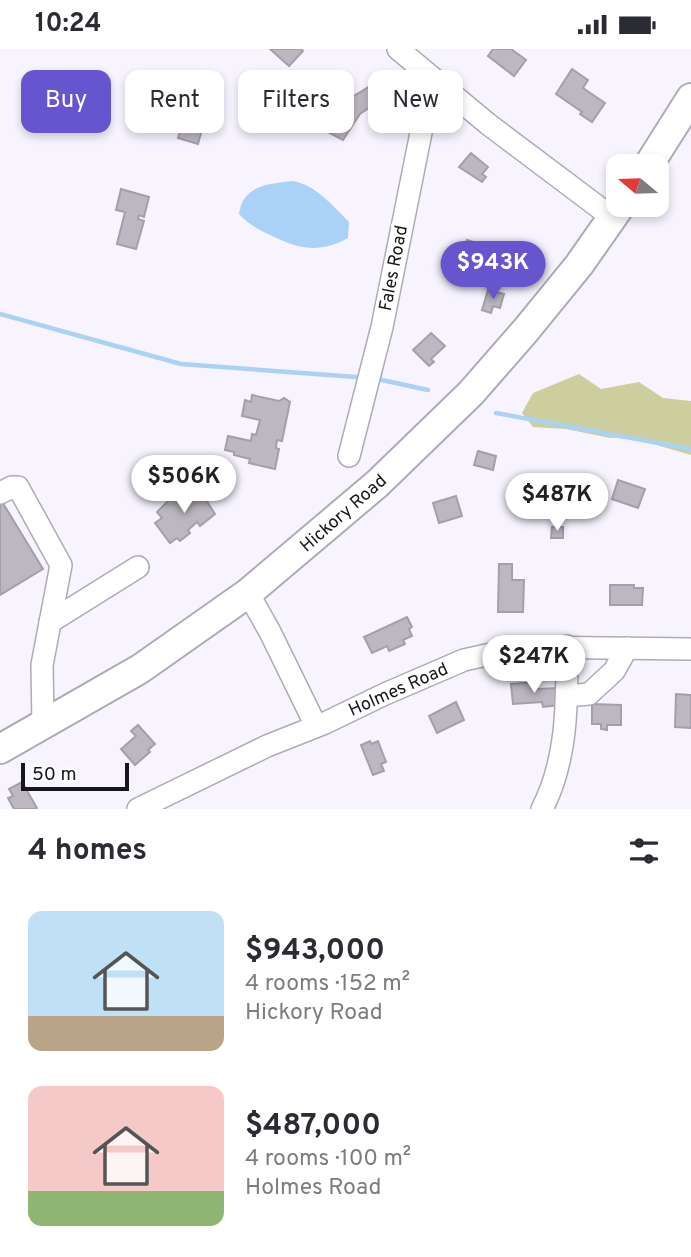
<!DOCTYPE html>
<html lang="en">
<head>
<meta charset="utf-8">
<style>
	:root { --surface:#fff; --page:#f7f7f7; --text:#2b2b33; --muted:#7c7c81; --accent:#6655ce }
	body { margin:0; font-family:Overpass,sans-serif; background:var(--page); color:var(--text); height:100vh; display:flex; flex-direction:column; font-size:26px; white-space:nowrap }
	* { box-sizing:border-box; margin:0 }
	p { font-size:23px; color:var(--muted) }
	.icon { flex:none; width:38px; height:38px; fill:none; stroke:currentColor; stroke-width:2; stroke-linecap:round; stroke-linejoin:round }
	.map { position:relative; height:760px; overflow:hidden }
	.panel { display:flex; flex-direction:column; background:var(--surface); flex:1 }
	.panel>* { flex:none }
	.banner { position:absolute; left:21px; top:21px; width:649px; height:63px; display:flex; gap:14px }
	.needle { width:46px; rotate:289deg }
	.tools { position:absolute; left:606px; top:105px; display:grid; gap:14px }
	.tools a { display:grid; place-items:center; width:63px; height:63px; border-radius:14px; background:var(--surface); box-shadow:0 4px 10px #0003; font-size:35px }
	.scale { position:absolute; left:21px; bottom:18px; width:108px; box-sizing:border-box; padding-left:7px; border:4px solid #17161a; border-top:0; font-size:19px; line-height:24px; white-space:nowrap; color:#17161a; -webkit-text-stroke:5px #fff; paint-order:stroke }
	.price { position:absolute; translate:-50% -60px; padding:0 16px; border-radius:24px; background:#fff; color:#222; font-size:23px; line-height:46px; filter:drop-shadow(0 2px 4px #0008) }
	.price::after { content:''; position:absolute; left:50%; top:42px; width:21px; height:16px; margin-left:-10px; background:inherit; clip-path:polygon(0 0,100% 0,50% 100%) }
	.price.selected { background:var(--accent); color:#fff }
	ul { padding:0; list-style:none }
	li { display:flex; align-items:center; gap:21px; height:175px; padding:0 28px }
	li span { display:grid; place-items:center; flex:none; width:196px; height:140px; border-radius:14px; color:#555 }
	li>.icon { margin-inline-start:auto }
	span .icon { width:84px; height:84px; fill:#fffc; stroke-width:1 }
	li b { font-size:30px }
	h2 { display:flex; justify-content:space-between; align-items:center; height:84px; padding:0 28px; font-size:30px }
	.pill { padding:0 24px; border-radius:14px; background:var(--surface); box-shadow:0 4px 10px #0003; font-size:24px; line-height:63px }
	.pill.selected { background:var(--accent); color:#fff }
	.status { display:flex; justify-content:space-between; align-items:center; height:49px; padding:0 35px; background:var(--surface); direction:ltr }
	.status svg { height:19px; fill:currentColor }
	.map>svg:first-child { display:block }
	.green { fill:#cccf9d }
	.water { fill:#aad2f6 }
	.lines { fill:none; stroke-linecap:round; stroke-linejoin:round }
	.stream { stroke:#aad2f6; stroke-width:4.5 }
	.building { fill:#bcb7c1; stroke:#a49fa9; stroke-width:2 }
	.minor-casing { stroke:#aeabb6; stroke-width:24 }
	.major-casing { stroke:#aeabb6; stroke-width:32 }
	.minor { stroke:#fff; stroke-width:21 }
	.major { stroke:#fff; stroke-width:28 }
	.labels { text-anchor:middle; stroke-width:6; stroke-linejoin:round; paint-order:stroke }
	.street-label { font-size:18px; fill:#17161a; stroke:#fff }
</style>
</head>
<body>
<div class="status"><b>10:24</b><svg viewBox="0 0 49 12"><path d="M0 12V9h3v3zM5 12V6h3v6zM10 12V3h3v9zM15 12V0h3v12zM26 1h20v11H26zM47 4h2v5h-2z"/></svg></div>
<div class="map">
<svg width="691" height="760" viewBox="0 0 691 760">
	<rect width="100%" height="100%" fill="#f7f4ff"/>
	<!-- green -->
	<path class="green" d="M579,325l22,15 38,-7 24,16 28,3v54l-62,-18 -19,1 -44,-9 -33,-2 -11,-14 11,-20z"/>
	<!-- water -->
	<path class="water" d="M292,132c23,3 41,25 57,41l-1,16c-29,16 -50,11 -78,-3 -12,-6 -22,-11 -31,-21 4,-29 29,-30 53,-33z"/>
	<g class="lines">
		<!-- stream -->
		<g class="stream">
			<path d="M0,265l181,50 175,13"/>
			<path d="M382,331l46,10"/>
			<path d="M496,364l195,36"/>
		</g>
	</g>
	<!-- building -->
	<g class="building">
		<path d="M270,0h31l2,2 -14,15z"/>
		<path d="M493,0h18l15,11 -12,16 -26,-20z"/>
		<path d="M572,20l16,11 -5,8 22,15 -13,19 -12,-8 2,-2 -26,-18z"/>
		<path d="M377,33l8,15 -25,17 -17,26 -17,-9 18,-29z"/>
		<path d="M187,57l20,6 -9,32 -20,-6z"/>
		<path d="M471,104l17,14 -6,7 4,3 -4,5 -23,-15z"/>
		<path d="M121,140l28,8 -5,20 -5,-2 -1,4 6,2 -8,28 -19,-5 8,-32 -9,-2z"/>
		<path d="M467,191l19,6 -8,27 -8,-3 1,-4 -11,-3z"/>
		<path d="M488,241l16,4 -4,14 -7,-2 -2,7 -9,-3z"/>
		<path d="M431,284l14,13 -14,13 3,3 -5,4 -16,-16z"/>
		<path d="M252,346l27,6 5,-3 6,4 -8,39 -5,-1 -1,8 3,1 -4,20 -26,-6 1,-4 -16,-4v-3l-9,-2 3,-14 23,5 1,-7 4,1 4,-15 -18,-4 3,-16 6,2z"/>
		<path d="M478,402l18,5 -3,14 -19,-5z"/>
		<path d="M618,431l27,9 -7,19 -26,-9z"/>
		<path d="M195,438l2,3 2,-1 16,25 -15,12 -3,-4 -9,8 2,3 -10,8 -3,-3 -7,5 -15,-20 7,-5 -5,-6 18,-18 4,5z"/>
		<path d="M456,447l6,20 -23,7 -6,-20z"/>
		<path d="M1,451l42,69 -43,26v-94z"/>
		<path d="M552,478h11v11h-12z"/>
		<path d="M499,515h13v16h12l-1,32h-25z"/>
		<path d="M610,536h24v3h9l-1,17h-32z"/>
		<path d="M407,568l5,10 -3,2 3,7 -9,4 2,4 -16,7 -2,-5 -15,7 -8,-16z"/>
		<path d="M536,633v7l22,-1 1,17 -16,2 -1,-5 -29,2 -2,-20z"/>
		<path d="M676,645l15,1v33l-16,-1z"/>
		<path d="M456,653l8,18 -27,13 -8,-17z"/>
		<path d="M592,655l29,1v20h-14v5l-6,-1v-5h-9z"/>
		<path d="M138,676l17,19 -7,6 2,2 -15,13 -14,-16 15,-13 -5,-5z"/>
		<path d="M370,692l1,3 7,-3 8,21 -5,2 3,7 -11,4 -12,-30z"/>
		<path d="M22,733l15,26 -1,1h-22l-6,-11 5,-2 -4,-7z"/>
	</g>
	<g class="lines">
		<!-- minor casing -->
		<g class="minor-casing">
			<g id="minor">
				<path d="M398,0l90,75 125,94"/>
				<path d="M349,407l33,-129 50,-249"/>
				<path d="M0,444l12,-6h6l43,78 -19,100 1,59"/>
				<path d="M248,544l22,39 46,94"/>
				<path d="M50,573l88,-55"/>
				<path d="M567,647l22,-2 25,-23 13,-23"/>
				<path d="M138,760l129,-63 58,-23 60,-29 79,-34 59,-13 168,2"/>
				<path d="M542,760c26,-50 25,-107 25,-163"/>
			</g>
		</g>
		<!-- major casing -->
		<g class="major-casing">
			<g id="major">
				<path d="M648,117l43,-68"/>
				<path d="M0,700l140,-80 108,-76 129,-109 94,-91 55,-63 53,-65 42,-60"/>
			</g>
		</g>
		<!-- minor -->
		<use href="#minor" class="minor"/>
		<!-- major -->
		<use href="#major" class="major"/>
	</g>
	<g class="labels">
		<!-- street labels -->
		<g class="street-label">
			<text transform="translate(393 219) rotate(-79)" y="6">Fales Road</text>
			<text transform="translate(343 464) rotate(-41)" y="6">Hickory Road</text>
			<text transform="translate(398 640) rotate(-24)" y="6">Holmes Road</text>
		</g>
	</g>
</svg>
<div class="tools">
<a><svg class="needle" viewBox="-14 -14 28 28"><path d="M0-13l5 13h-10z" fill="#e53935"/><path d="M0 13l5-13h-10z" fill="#7c7c81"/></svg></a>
</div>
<div class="scale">50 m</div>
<b class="price selected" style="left:493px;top:252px">$943K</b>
<b class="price" style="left:184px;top:466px">$506K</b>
<b class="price" style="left:557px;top:484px">$487K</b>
<b class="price" style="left:534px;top:646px">$247K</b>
<div class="banner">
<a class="pill selected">Buy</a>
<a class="pill">Rent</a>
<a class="pill">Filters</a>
<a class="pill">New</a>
</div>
</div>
<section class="panel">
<h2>4 homes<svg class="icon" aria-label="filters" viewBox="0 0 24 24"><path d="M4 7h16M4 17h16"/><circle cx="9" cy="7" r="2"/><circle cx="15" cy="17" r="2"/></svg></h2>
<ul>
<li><span style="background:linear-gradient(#bfe0f5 75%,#b9a48a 0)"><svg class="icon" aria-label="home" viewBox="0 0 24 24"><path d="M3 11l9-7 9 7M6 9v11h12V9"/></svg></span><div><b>$943,000</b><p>4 rooms · 152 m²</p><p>Hickory Road</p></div></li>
<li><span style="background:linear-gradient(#f6c9c9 75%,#8fb573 0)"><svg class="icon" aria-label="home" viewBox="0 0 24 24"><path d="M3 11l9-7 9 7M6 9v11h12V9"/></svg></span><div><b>$487,000</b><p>4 rooms · 100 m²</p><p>Holmes Road</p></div></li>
</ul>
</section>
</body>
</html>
